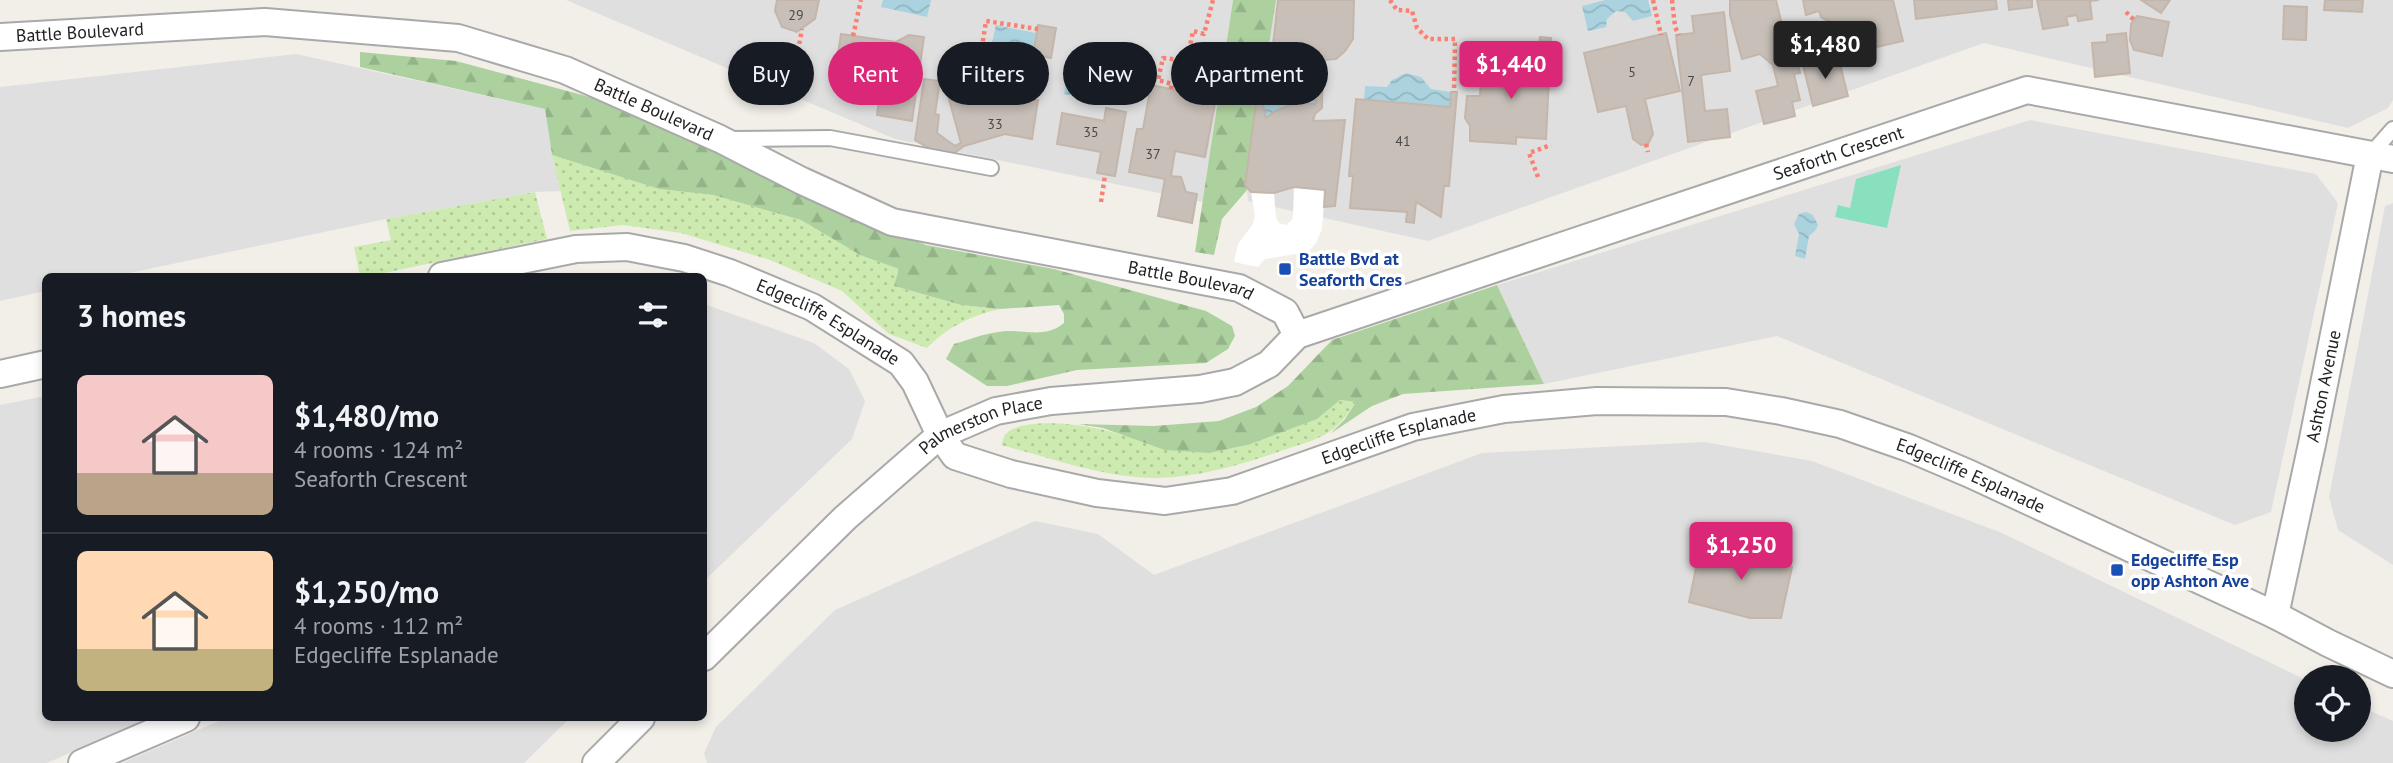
<!DOCTYPE html>
<html lang="en">
<head>
<meta charset="utf-8">
<style>
	:root { --surface:#171b24; --page:#20242c; --text:#f1f3f6; --muted:#9ea1a6; --line:#363941; --accent:#db2777 }
	body { margin:0; font-family:"PT Sans",sans-serif; background:var(--page); color:var(--text); height:100vh; display:flex; flex-direction:column; font-size:26px; white-space:nowrap }
	* { box-sizing:border-box; margin:0 }
	p { font-size:23px; color:var(--muted) }
	.icon { flex:none; width:38px; height:38px; fill:none; stroke:currentColor; stroke-width:2; stroke-linecap:round; stroke-linejoin:round }
	.map { position:relative; flex:1; overflow:hidden }
	.panel { position:absolute; left:42px; top:273px; width:665px; height:448px; display:flex; flex-direction:column; background:var(--surface); border-radius:10px; box-shadow:0 4px 10px #0003 }
	.panel>* { flex:none }
	.top-card { position:absolute; left:728px; top:42px; width:665px; height:63px; display:flex; gap:14px }
	.tools { position:absolute; left:2294px; top:665px; display:grid; gap:14px }
	.tools a { display:grid; place-items:center; width:77px; height:77px; border-radius:50%; background:var(--surface); box-shadow:0 4px 10px #0003; font-size:35px }
	.price { position:absolute; translate:-50% -60px; padding:0 16px; border-radius:7px; background:var(--accent); color:#fff; font-size:23px; line-height:46px; filter:drop-shadow(0 2px 4px #0008) }
	.price::after { content:''; position:absolute; left:50%; top:42px; width:21px; height:16px; margin-left:-10px; background:inherit; clip-path:polygon(0 0,100% 0,50% 100%) }
	.price.on { background:#222; color:#fff }
	ul { padding:0; list-style:none }
	li { display:flex; align-items:center; gap:21px; height:175px; padding:0 35px }
	li+li { border-top:2px solid var(--line) }
	li span { display:grid; place-items:center; flex:none; width:196px; height:140px; border-radius:10px; color:#555 }
	li>.icon { margin-inline-start:auto }
	span .icon { width:84px; height:84px; fill:#fffc; stroke-width:1 }
	li b { font-size:30px }
	h2 { display:flex; justify-content:space-between; align-items:center; height:84px; padding:0 35px; font-size:30px }
	.tag { padding:0 24px; border-radius:32px; background:var(--surface); box-shadow:0 4px 10px #0003; font-size:24px; line-height:63px }
	.tag.on { background:var(--accent); color:#fff }
	.map>svg:first-child { display:block }
	.residential { fill:#e0dfdf }
	.grass { fill:url(#grass-dots) }
	.forest { fill:url(#forest-firs) }
	.pitch { fill:#88e0be }
	.water { fill:url(#water-waves) }
	.pier { fill:#fff }
	.building { fill:#c7bfb8; stroke:#c4b6ab; stroke-width:2; fill-rule:evenodd }
	.lines { fill:none; stroke-linecap:round; stroke-linejoin:round }
	.lane-casing { stroke:#a9a9a9; stroke-width:18 }
	.street-casing { stroke:#a9a9a9; stroke-width:30 }
	.path { stroke:#fa8072; stroke-width:4.5; stroke-dasharray:3.5 3.5; stroke-linecap:butt }
	.lane { stroke:#fff; stroke-width:14 }
	.street { stroke:#fff; stroke-width:26 }
	.transit-dot { fill:#1a4fb4; stroke:#fff; stroke-width:2.5 }
	.labels { text-anchor:middle; stroke-width:7; stroke-linejoin:round; paint-order:stroke }
	.number-label { font-size:14px; fill:#4b4948 }
	.street-label { font-size:18px; fill:#222; stroke:#fff }
	.transit-label { font-size:18px; font-weight:bold; fill:#164399; stroke:#fff; text-anchor:start }
</style>
</head>
<body>
<div class="map">
<svg width="2393" height="763" viewBox="0 0 2393 763">
	<defs>
		<pattern id="grass-dots" width="8" height="8" patternUnits="userSpaceOnUse" patternTransform="scale(1.75)"><rect width="8" height="8" fill="#cdebb0"/><path d="M2 2h.1M6 6h.1" fill="none" stroke="#b0c997" stroke-width="1.8" stroke-linecap="round"/></pattern>
		<pattern id="forest-firs" width="22" height="20" patternUnits="userSpaceOnUse" patternTransform="scale(1.75)"><rect width="22" height="20" fill="#add19e"/><path d="M5 1l3.5 6h-7zM16 11l3.5 6h-7z" fill="#95b388"/></pattern>
		<pattern id="water-waves" width="16" height="10" patternUnits="userSpaceOnUse" patternTransform="scale(1.75)"><rect width="16" height="10" fill="#aad3df"/><path d="M0 5q4-4 8 0t8 0" fill="none" stroke="#92b5bf"/></pattern>
	</defs>
	<rect width="100%" height="100%" fill="#f2efe9"/>
	<!-- residential -->
	<g class="residential">
		<path d="M566,0h667l-30,202 -308,-63z"/>
		<path d="M1276,0h1117v100l-5,8 -40,20 -364,-85 -556,198 -180,-40 -1,-11z"/>
		<path d="M296,54l249,55 7,46 9,36 -26,1 -149,27 -271,57h-69l-1,15 -45,10v-214z"/>
		<path d="M2030,120l286,54 22,29 -67,309 -36,13 -458,-189 -233,48 -47,-99z"/>
		<path d="M2393,203v362l-55,-35 -9,-33 56,-291z"/>
		<path d="M704,304l110,39 35,26 16,32 -13,38 -148,142z"/>
		<path d="M45,396l1,322h104l-103,45h-47v-358z"/>
		<path d="M1704,442l108,19 190,72 304,147v50h53v-24l34,15v42h-1686l-3,-10 12,-26 119,-117 200,-89 63,13 56,41 328,-122z"/>
		<path d="M226,718h344l-46,45h-402z"/>
	</g>
	<!-- grass -->
	<g class="grass">
		<path d="M552,155l107,34 54,6 88,25 59,35 40,14 -6,17 67,19 39,4c-28,6 -53,18 -73,39l-38,-14 -47,-43 -72,-31 -89,-27 -58,-8 -53,6z"/>
		<path d="M535,192l12,47 -177,37h-10l-6,-29 37,-7 -5,-21z"/>
		<path d="M1340,400l16,2c-24,37 -38,36 -78,50 -38,13 -79,25 -120,26 -50,1 -108,-20 -157,-33 1,-1 3,-9 4,-10 17,-21 93,-9 116,0l130,9 65,-25z"/>
	</g>
	<!-- forest -->
	<g class="forest">
		<path d="M1233,0h43l-29,190 -25,29 -8,36 -19,-3z"/>
		<path d="M360,52l96,9 156,42 208,99 106,43 128,24 152,42 26,15 3,10 -7,13 -22,14 -129,7 -70,16h-20l-41,-27 8,-15c14,-4 29,-10 44,-12 24,-4 46,8 66,-9v-9l-5,-9 -59,4 -39,-4 -67,-19 5,-17 -39,-14 -59,-35 -88,-25 -54,-6 -107,-34 -7,-46 -185,-42z"/>
		<path d="M1497,285l47,99 -141,10 -31,12 -42,28 15,-15 11,-17 -16,-2 -23,19 -66,25 -42,9 -44,-3 -62,-22 -25,-4 76,2 65,-5 37,-14 32,-21 44,-46z"/>
	</g>
	<!-- pitch -->
	<path class="pitch" d="M1901,165l-14,63 -52,-11 3,-12 12,3 6,-29z"/>
	<!-- water -->
	<g class="water">
		<path d="M883,0h48l-4,17 -46,-10z"/>
		<path d="M1605,0h43l4,16 -19,5 -8,-9 -9,-1 -9,8 -1,8 -18,4 -6,-25z"/>
		<path d="M996,25l40,8 -4,18 -40,-8z"/>
		<path d="M1495,42l50,2v18l-51,-2z"/>
		<path d="M1406,73l15,4 10,12 20,3 -1,15 -86,-7 1,-14 22,1 5,-7z"/>
		<path d="M1067,77l59,10 -4,18 -58,-11z"/>
		<path d="M1311,87l5,12 -1,5 -21,-1 -18,8 -10,7 -4,-16 13,-9z"/>
		<path d="M1806,212l7,3 5,10 -3,6 -6,5 -4,23 -10,-3 4,-22 -5,-10 5,-10z"/>
	</g>
	<!-- pier -->
	<path class="pier" d="M1294,187l31,3 -3,39 -6,14 -8,9 -43,7 -7,8 -24,-5 4,-18 15,-20 2,-8 -4,-24 23,1 2,25 3,5 7,2 6,-5 1,-4z"/>
	<!-- building -->
	<g class="building">
		<path d="M777,0h42l-4,19 -18,13 -15,-5 -7,-16z"/>
		<path d="M1278,0h76l-1,39 -8,12 -9,8 -13,1 -1,48 -7,6 -2,7 32,-1 -10,86 -11,1 1,-17 -31,-3 -20,6 -23,-1 -6,-7 12,-88 11,-7zM1311,87l5,12 -1,5 -20,-1 -19,8 -10,7 -4,-16 13,-9z"/>
		<path d="M1730,0h46l12,49 6,-1 6,25 -6,1 6,26 -8,2 3,14 -31,8 -8,-33 22,-5 -5,-21 -13,-11 -18,5 -12,-44z"/>
		<path d="M1803,0h90l10,41 -57,13 -4,-18 -6,1 -3,-13 -12,-7 -2,-6 -13,4z"/>
		<path d="M1914,0h82l1,9 -81,10z"/>
		<path d="M2008,0h24v7l-23,3z"/>
		<path d="M2037,0h62l-9,1 2,18 -14,2 -1,-6 -11,2 2,8 -25,4z"/>
		<path d="M2141,0h29l-9,13z"/>
		<path d="M2325,0h38l-1,12 -38,-2z"/>
		<path d="M2284,6l23,1 -1,33 -23,-1z"/>
		<path d="M1724,12l6,59 -29,4 4,36 22,-2 3,28 -42,5 -12,-107 18,-2 -2,-17z"/>
		<path d="M2137,16l32,6 -7,34 -28,-6 -4,-10 1,-16z"/>
		<path d="M1038,25l18,3 -5,30 -18,-3z"/>
		<path d="M1666,33l14,58 -35,8 8,35 -5,10 -7,1 -8,-6 -7,-33 -28,6 -14,-59z"/>
		<path d="M2126,33l4,40 -35,4 -3,-34 15,-1v-7z"/>
		<path d="M841,34l55,8 13,-7 15,2 -12,84 -35,-6 3,-22 -9,-12 -14,-2 2,-9 -23,-3z"/>
		<path d="M1540,37l11,1 -5,101 -30,-2v7l-46,-3v-15l-5,-8 2,-22h13l2,-37 63,3v-18h-6z"/>
		<path d="M1838,56l10,40 -35,10 -10,-41z"/>
		<path d="M924,79l16,2 -5,33 4,1 -2,18 18,13 6,-3 -14,-51 52,-12 23,18 16,2 -6,39 -27,-5 -41,12 -12,9 -22,-6 -15,-9z"/>
		<path d="M1151,85l65,13 -11,59 -30,-6 -4,25 10,1 5,15 11,2 -5,29 -34,-7 7,-37 -36,-7 8,-43h6z"/>
		<path d="M1451,92h6l-8,94h-5l-3,31 -25,-15 -2,21 -8,-1 1,-10 -57,-4 3,-32h-4l7,-77 94,8z"/>
		<path d="M1106,108l20,4 -11,64 -18,-3 4,-21 -44,-8 5,-31 42,8z"/>
		<path d="M1739,538l14,2 8,14 31,13 -11,51h-31l-61,-16 9,-44 9,2 2,-8 11,-7 11,1z"/>
	</g>
	<g class="lines">
		<!-- lane casing -->
		<g class="lane-casing">
			<g id="lane">
				<path d="M728,139l102,-1 161,30"/>
				<path d="M2370,155l23,-26"/>
			</g>
		</g>
		<!-- street casing -->
		<g class="street-casing">
			<g id="street">
				<path id="s1" d="M0,37l265,-15 193,16 107,32 155,69 82,42 90,41 347,66 46,24 12,23"/>
				<path id="s2" d="M442,276l134,-27 51,-2 57,11 46,15 82,34 89,56 14,19 25,53 15,21 56,18 86,19 68,8 67,-10 181,-64 91,-18 93,-8 129,1 55,9 59,13 69,24 61,26 305,141 53,28 65,31"/>
				<path d="M0,374l46,-10"/>
				<path id="s3" d="M2275,615l37,-171 58,-289"/>
				<path id="s4" d="M704,657l141,-139 95,-83 56,-24 55,-10 149,-12 35,-7 34,-18 28,-29 730,-245 366,69"/>
				<path d="M82,763l104,-45"/>
				<path d="M596,763l45,-45"/>
			</g>
		</g>
		<!-- path -->
		<g class="path">
			<path d="M1390,0l7,10 15,1 5,17 11,11h27l-1,53"/>
			<path d="M1653,0l8,35"/>
			<path d="M1672,0l3,27 4,8"/>
			<path d="M2126,12l8,8"/>
			<path d="M853,36l8,-36"/>
			<path d="M978,85l-7,-18 18,-1 6,-8 -13,-11 4,-26 52,8"/>
			<path d="M1171,89l1,-5 -14,-4 5,-22 24,3 6,-30 11,3 9,-34"/>
			<path d="M786,98l6,-13 10,-56"/>
			<path d="M1646,144l2,8"/>
			<path d="M1538,177l-9,-24 22,-8"/>
			<path d="M1101,202l4,-27"/>
		</g>
		<!-- lane -->
		<use href="#lane" class="lane"/>
		<!-- street -->
		<use href="#street" class="street"/>
	</g>
	<!-- markers -->
	<g class="transit-dot">
		<rect x="1278" y="262" width="14" height="14" rx="3.5"/>
		<rect x="2110" y="563" width="14" height="14" rx="3.5"/>
	</g>
	<g class="labels">
		<!-- number labels -->
		<g class="number-label">
			<text x="796" y="20">29</text>
			<text x="1632" y="77">5</text>
			<text x="1691" y="86">7</text>
			<text x="995" y="129">33</text>
			<text x="1091" y="137">35</text>
			<text x="1403" y="146">41</text>
			<text x="1153" y="159">37</text>
		</g>
		<!-- street labels -->
		<g class="street-label">
			<text dy="6" stroke="none"><textPath href="#s1" startOffset="80">Battle Boulevard</textPath></text>
			<text dy="6" stroke="none"><textPath href="#s1" startOffset="668">Battle Boulevard</textPath></text>
			<text dy="6" stroke="none"><textPath href="#s4" startOffset="1276">Seaforth Crescent</textPath></text>
			<text dy="6" stroke="none"><textPath href="#s1" startOffset="1236">Battle Boulevard</textPath></text>
			<text dy="6" stroke="none"><textPath href="#s2" startOffset="404">Edgecliffe Esplanade</textPath></text>
			<text dy="6" stroke="none"><textPath href="#s3" startOffset="234">Ashton Avenue</textPath></text>
			<text dy="6" stroke="none"><textPath href="#s4" startOffset="366">Palmerston Place</textPath></text>
			<text dy="6" stroke="none"><textPath href="#s2" startOffset="1055">Edgecliffe Esplanade</textPath></text>
			<text dy="6" stroke="none"><textPath href="#s2" startOffset="1643">Edgecliffe Esplanade</textPath></text>
		</g>
		<!-- transit labels -->
		<g class="transit-label">
			<text x="1299" y="265">Battle Bvd at<tspan x="1299" dy="21">Seaforth Cres</tspan></text>
			<text x="2131" y="566">Edgecliffe Esp<tspan x="2131" dy="21">opp Ashton Ave</tspan></text>
		</g>
	</g>
</svg>
<div class="tools">
<a><svg class="icon" aria-label="locate" viewBox="0 0 24 24"><circle cx="12" cy="12" r="6"/><path d="M12 2v4M12 18v4M2 12h4M18 12h4"/></svg></a>
</div>
<b class="price on" style="left:1825px;top:81px">$1,480</b>
<b class="price" style="left:1511px;top:101px">$1,440</b>
<b class="price" style="left:1741px;top:582px">$1,250</b>
<div class="top-card">
<a class="tag">Buy</a>
<a class="tag on">Rent</a>
<a class="tag">Filters</a>
<a class="tag">New</a>
<a class="tag">Apartment</a>
</div>
<section class="panel">
<h2>3 homes<svg class="icon" aria-label="filters" viewBox="0 0 24 24"><path d="M4 7h16M4 17h16"/><circle cx="9" cy="7" r="2"/><circle cx="15" cy="17" r="2"/></svg></h2>
<ul>
<li><span style="background:linear-gradient(#f6c9c9 70%,#b9a48a 0)"><svg class="icon" aria-label="home" viewBox="0 0 24 24"><path d="M3 11l9-7 9 7M6 9v11h12V9"/></svg></span><div><b>$1,480/mo</b><p>4 rooms · 124 m²</p><p>Seaforth Crescent</p></div></li>
<li><span style="background:linear-gradient(#ffd9b3 70%,#c2b280 0)"><svg class="icon" aria-label="home" viewBox="0 0 24 24"><path d="M3 11l9-7 9 7M6 9v11h12V9"/></svg></span><div><b>$1,250/mo</b><p>4 rooms · 112 m²</p><p>Edgecliffe Esplanade</p></div></li>
</ul>
</section>
</div>
</body>
</html>
